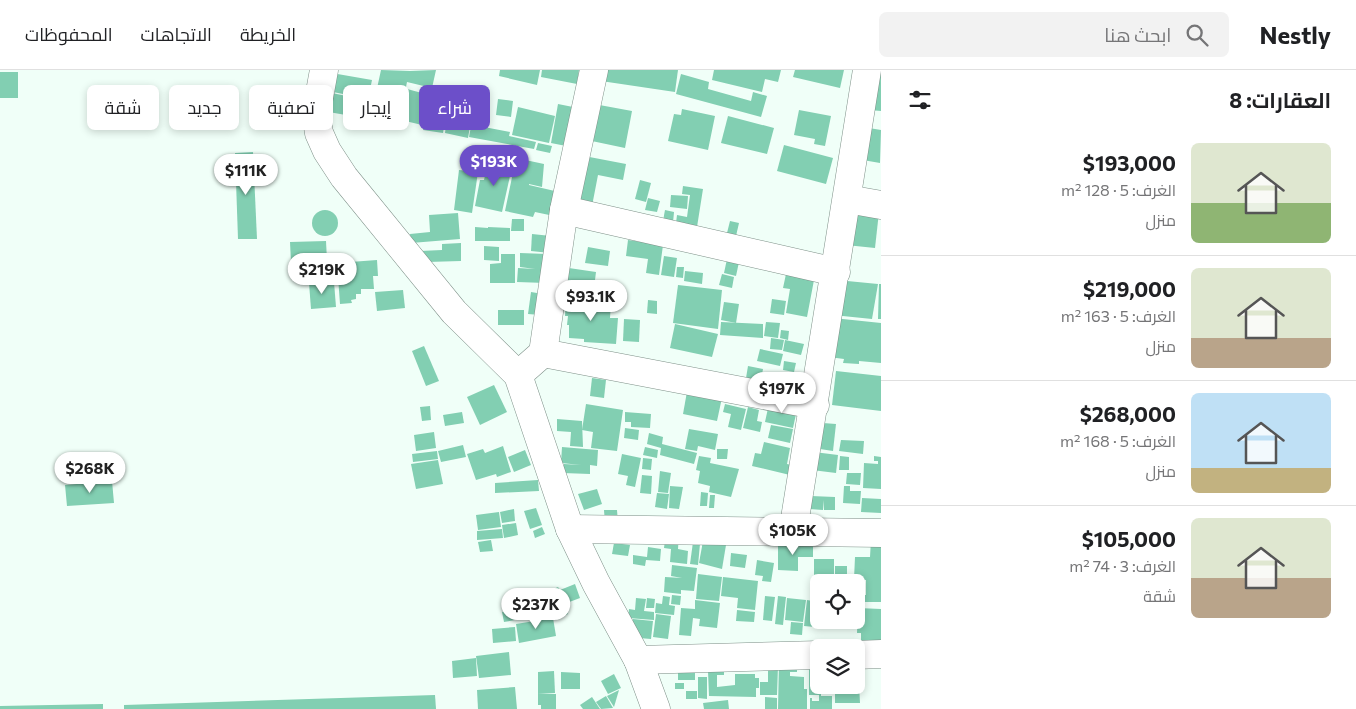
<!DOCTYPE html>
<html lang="ar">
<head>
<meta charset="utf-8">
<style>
	:root { --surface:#fff; --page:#f2f2f2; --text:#202124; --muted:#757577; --line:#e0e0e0; --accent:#6c4fc9 }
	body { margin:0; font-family:Commissioner,Cairo,sans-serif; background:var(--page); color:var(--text); direction:rtl; height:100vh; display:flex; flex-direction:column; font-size:19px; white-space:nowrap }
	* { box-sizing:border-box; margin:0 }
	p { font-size:16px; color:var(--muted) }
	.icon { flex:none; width:28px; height:28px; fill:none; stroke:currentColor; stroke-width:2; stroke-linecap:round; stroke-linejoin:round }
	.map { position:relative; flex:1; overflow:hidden; direction:ltr }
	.sheet { display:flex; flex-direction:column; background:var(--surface); width:475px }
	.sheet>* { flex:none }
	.hud { position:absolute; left:15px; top:15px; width:475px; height:45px; direction:rtl; display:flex; gap:10px }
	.controls { position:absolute; left:810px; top:504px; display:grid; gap:10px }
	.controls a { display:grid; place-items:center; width:55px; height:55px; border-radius:8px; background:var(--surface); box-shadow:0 2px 8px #0003; font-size:25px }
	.price { position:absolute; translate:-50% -42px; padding:0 11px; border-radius:18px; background:#fff; color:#222; font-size:16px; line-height:32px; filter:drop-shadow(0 1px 2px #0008) }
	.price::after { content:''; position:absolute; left:50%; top:30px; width:15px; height:11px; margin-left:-8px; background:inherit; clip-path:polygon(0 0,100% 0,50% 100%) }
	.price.on { background:var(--accent); color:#fff }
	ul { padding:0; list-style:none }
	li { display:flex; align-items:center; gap:15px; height:125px; padding:0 25px }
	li+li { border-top:1px solid var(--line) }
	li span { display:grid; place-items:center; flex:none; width:140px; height:100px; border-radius:8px; color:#555 }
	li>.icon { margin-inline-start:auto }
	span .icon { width:60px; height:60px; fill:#fffc; stroke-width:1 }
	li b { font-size:21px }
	h2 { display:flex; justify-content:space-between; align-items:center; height:60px; padding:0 25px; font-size:21px }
	.chip { padding:0 18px; border-radius:8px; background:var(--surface); box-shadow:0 2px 8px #0003; font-size:18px; line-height:45px }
	.chip.on { background:var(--accent); color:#fff }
	header { display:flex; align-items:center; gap:30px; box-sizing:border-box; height:70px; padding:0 25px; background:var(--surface); border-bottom:1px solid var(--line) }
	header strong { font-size:24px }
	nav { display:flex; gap:28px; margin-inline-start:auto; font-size:18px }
	.search { width:350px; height:45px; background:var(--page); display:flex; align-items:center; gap:12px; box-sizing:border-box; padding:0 18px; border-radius:8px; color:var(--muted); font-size:19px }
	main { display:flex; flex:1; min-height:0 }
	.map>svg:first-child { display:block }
	.building { fill:#82cfb2 }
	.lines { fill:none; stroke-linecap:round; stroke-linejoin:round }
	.minor-casing { stroke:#7e9088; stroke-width:29 }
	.minor { stroke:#fff; stroke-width:28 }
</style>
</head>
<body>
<header>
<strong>Nestly</strong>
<div class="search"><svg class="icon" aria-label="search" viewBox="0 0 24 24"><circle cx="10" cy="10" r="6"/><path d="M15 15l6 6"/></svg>ابحث هنا</div>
<nav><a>الخريطة</a><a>الاتجاهات</a><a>المحفوظات</a></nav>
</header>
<main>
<section class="sheet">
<h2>العقارات: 8<svg class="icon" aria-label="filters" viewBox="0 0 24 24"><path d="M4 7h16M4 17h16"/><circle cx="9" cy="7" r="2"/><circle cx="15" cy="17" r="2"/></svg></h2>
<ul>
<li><span style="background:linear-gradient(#dfe7d0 60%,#8fb573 0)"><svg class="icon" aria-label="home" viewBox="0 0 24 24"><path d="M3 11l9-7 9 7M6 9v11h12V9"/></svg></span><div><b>$193,000</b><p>الغرف: 5 · 128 m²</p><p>منزل</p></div></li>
<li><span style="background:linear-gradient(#dfe7d0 70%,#b9a48a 0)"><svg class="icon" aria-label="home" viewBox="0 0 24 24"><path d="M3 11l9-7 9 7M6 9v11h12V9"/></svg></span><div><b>$219,000</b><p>الغرف: 5 · 163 m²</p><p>منزل</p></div></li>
<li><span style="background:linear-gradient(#bfe0f5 75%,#c2b280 0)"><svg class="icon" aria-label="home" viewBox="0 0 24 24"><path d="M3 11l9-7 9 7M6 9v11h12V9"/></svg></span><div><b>$268,000</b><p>الغرف: 5 · 168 m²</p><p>منزل</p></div></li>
<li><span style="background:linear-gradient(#dfe7d0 60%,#b9a48a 0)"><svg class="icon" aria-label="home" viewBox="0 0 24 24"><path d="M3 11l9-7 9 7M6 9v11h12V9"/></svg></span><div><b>$105,000</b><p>الغرف: 3 · 74 m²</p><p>شقة</p></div></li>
</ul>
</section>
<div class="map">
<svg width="881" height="639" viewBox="0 0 881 639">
	<rect width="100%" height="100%" fill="#f0fff8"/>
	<!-- building -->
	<g class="building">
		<path d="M381,0l29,1 26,-1 -4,18 -25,-6 -1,5 -13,-2 -3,11 -14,-3z"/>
		<path d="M500,0h40l-3,15 -38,-9z"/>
		<path d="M542,0h37l-2,14 -36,-7z"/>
		<path d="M602,0h76l-3,22 -74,-11z"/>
		<path d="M714,0h67l-3,12 -13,-3 -3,13 -50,-12z"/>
		<path d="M795,0h49l-4,18 -47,-11z"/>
		<path d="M873,1l8,1v39l-12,-1z"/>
		<rect x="0" y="2" width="18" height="26"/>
		<path d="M326,2l46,8 -4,19 -45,-9z"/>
		<path d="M681,4l28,8 -1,7 43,12 2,-9 14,4 -6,21 -85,-23z"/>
		<path d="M435,15l42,12 -3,12 -12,-4 -4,14 -31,-9z"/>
		<path d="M400,17l29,8 -7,30 -29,-7z"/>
		<path d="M327,22l39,8 -3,18 -40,-7z"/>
		<path d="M259,23l32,1v15l-33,-1z"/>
		<path d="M498,29l15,2 -2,16 -15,-2z"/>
		<path d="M558,34l15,3 -7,39 -15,-3z"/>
		<path d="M594,34l38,7 -7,37 -38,-8z"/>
		<path d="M518,37l37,9 -6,27 -37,-8z"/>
		<path d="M682,39l33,7 -7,34 -40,-9 6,-27 7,1z"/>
		<path d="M799,40l32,6 -6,30 -11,-2 1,-5 -21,-4z"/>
		<path d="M462,43l10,2 -4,23 -23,-5 1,-8 13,2z"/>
		<path d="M473,46l13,2 -2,9 26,5 -1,4 27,6 -2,7 -65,-12z"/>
		<path d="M728,46l46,12 -7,26 -46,-11z"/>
		<path d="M426,47l19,4 -2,12 -20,-3z"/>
		<path d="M863,57l18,3 -1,33 -23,-4z"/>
		<path d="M538,73l14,3 -2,7 -14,-3z"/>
		<path d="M784,75l49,13 -7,26 -49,-13z"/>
		<path d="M253,82l4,87h-19l-3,-86z"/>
		<path d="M579,85l47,9 -3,16 -25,-5 -6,31 -22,-5z"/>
		<path d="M516,88l28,6 -2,23 -13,-3v1l30,7 -5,24 -19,-4 -2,5 -28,-6z"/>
		<path d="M488,92l24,5 -10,45 -27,-6 5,-26h4z"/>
		<path d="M459,100l19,2 -6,41 -18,-3z"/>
		<path d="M640,110l11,3 -5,19 -11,-3z"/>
		<path d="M683,116l20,3 -6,38 -21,-4 1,-8 10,2 3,-22 -8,-1z"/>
		<path d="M671,125l17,1 -1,13 -17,-2z"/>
		<path d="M648,128l12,3 -3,11 -12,-2z"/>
		<path d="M850,138l29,4 -4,36 -29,-3z"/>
		<circle cx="325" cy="153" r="13"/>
		<path d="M665,140l9,2 -1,11 -10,-2z"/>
		<path d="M458,143l2,26 -49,4 -1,-9 20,-2 -1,-17z"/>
		<path d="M512,149h12v12h-13z"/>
		<path d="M730,151l9,2 -3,13 -9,-3z"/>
		<path d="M475,157l13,1v13h-13z"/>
		<path d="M488,157l22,1v13h-22z"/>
		<path d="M532,164l19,2 -1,17 -19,-2z"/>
		<path d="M628,170l35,5 -4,30 -13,-2 2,-14 -22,-3z"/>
		<path d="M326,171l1,19 -36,2 -1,-20z"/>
		<path d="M461,173v18l-34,1 -7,-11 22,-1v-6z"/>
		<path d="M484,176l15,1v14l-15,-1z"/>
		<path d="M588,177l22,4 -2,15 -23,-3z"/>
		<path d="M520,183l27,1 -1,29 -29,-1 1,-14 17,1 -15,-2z"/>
		<path d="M501,184h14v29h-25v-19l11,-1z"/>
		<path d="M664,186l13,2 -3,19 -13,-2z"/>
		<path d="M727,189l12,3 -3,14 -12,-3z"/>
		<path d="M377,190l1,16h-5l1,13h-13v5h-5v5l-5,1 1,3 -12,1 -3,-41z"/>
		<path d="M333,197l1,11 -39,4 -1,-12z"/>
		<path d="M562,197l34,5 -2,16 -35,-5z"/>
		<path d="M677,197h7l-1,11 -7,-1z"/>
		<path d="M685,201l18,2 -1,11 -18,-3z"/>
		<path d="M722,204l12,3 -2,11 -13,-3z"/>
		<path d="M786,204l28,6 -7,37 -21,-4 4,-24 -7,-1z"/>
		<path d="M837,210l41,4 -6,35 -39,-4z"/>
		<path d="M334,212l2,25 -25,2 -2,-26z"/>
		<path d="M879,214h2v35h-3z"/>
		<path d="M678,215l44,5 -4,39 -45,-6z"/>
		<path d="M403,220l2,18 -28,3 -2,-19z"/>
		<path d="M531,222l12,2 -3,21 -12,-1z"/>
		<path d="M772,229l14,2 -2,14 -14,-2z"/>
		<path d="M566,230l45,3 -1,15h8l-2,26 -32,-2v-3l-15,-1v-13h-2l1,-9h-3z"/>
		<path d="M648,230l9,1v13l-10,-1z"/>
		<path d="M724,232l15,2 -3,19 -15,-3z"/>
		<rect x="498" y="240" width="26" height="15"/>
		<path d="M833,248l48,5v40l-22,-2v3l-16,-1 1,-4 -15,-2z"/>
		<path d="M624,249l16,1 -1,22 -16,-1z"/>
		<path d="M721,252l42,2v14l-43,-3z"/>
		<path d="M766,252l14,1 -2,15 -14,-2z"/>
		<path d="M675,254l43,10 -6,23 -42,-9z"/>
		<path d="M781,260l8,1 -1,9 -8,-2z"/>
		<path d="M771,268l13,2 -2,10 -12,-1z"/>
		<path d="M785,270l19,4 -3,11 -18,-4z"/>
		<path d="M424,276l15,35 -13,5 -14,-35z"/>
		<path d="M760,279l23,5 -3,12 -23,-5z"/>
		<path d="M784,291l12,2 -2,9 -11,-2z"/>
		<path d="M748,296l15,3 -2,11 -15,-2z"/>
		<path d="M836,301l45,5v35l-49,-6z"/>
		<path d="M785,302l12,2 -2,12 -12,-2z"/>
		<path d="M592,308l14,2 -2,18 -14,-2z"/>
		<path d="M494,315l13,27 -27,13 -13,-28z"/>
		<path d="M688,316l35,7 -6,28 -34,-7z"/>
		<path d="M770,329l28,6 -5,23 -28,-6z"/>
		<path d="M586,334l37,6 -6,41 -26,-3 2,-16 -11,-2z"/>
		<path d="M725,334l21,5 -5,21 -13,-3 3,-13 -8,-2z"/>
		<path d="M430,336l1,14 -9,1 -2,-14z"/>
		<path d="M748,337l11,3 -2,11 5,1 -2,10 -17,-4z"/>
		<path d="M462,342l2,11 -19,3 -2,-11z"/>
		<path d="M625,342l26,2 -1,14 -19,-1v-5h-6z"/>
		<path d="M557,349l25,2 1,26 -13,-1 1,-14 -14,-1z"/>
		<path d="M823,353l13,1 -3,27 -13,-2z"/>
		<path d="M771,355l22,4 -3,14 -22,-5z"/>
		<path d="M625,358l14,2 -1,10 -14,-2z"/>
		<path d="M689,359l29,5 -3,16 -17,-4 -1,5 -12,-2z"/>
		<path d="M434,362l2,16 -20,3 -2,-16z"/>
		<path d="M649,363l14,4 -1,7 35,9 -3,11 -34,-9 1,-7 -14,-4z"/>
		<path d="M841,370l23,1 -1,13 -24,-3z"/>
		<path d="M764,372l26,6 -3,16 5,1 -2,10 -38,-9 3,-13 6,1z"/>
		<path d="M463,375l3,12 -25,5 -3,-11z"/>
		<path d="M503,376l8,26 -14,5 -1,-3 -20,6 -9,-26 16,-5 2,4z"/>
		<path d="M562,377l36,3 -1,16 -7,-1v9l-27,-1 1,-9 17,1 -20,-2z"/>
		<path d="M645,377l13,3 -1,8 -14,-3z"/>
		<path d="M717,379h11l-1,10h-10z"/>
		<path d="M525,380l6,15 -17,7 -6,-15z"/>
		<path d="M437,381l1,8 -25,3 -1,-8z"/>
		<path d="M814,382l24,3 -2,18 -24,-3z"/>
		<path d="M622,384l19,4 -6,29 -9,-2 2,-9 -10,-2z"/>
		<path d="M699,386l12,2 -1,5 29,6 -8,28 -22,-5 1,-6 -12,-3 2,-12 -4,-1z"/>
		<path d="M840,386l9,1v13h-10z"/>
		<path d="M874,386l7,1v32l-18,-1 1,-25 14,1v-3h-4z"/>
		<path d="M643,388l9,1 -1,11 -9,-1z"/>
		<path d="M438,390l5,24 -27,5 -5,-25z"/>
		<path d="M660,401l11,2 -3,20 -10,-1z"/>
		<path d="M847,403h14l-1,12 -14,-1z"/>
		<path d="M642,405l10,1 -1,18 -11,-1z"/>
		<path d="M538,410l1,11 -44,2v-10z"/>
		<path d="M112,411l2,22 -47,3 -2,-21z"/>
		<path d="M670,416l13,1 -4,22 -10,-1z"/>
		<path d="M844,416h6v5h11l-1,13 -17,-1z"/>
		<path d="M597,419l5,15 -18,6 -6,-16z"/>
		<path d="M701,422l7,1 -1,13h-7z"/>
		<path d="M657,423l12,1 -2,15 -12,-2z"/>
		<path d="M710,425h5l-1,13h-5z"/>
		<path d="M811,426l24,1v13h-11v-10l-1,10 -14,-1z"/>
		<path d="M862,428l19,1v14l-20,-1z"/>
		<path d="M536,438l6,17 -12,4 -6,-18z"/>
		<path d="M514,439l1,12 -13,2 -2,-11z"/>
		<path d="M604,440h13l1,13 -13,1z"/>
		<path d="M499,442l2,15 -23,3 -2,-15z"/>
		<path d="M516,453l2,12 -14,3 -2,-13z"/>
		<path d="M542,457l3,7 -10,4 -2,-7z"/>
		<path d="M502,459l1,9 -26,2v-9z"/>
		<path d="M666,462l13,1 -1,16 10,2 -1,13 -17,-2 1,-13 -7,-1z"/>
		<path d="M491,470l2,11 -13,1 -2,-10z"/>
		<path d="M871,470h10v62h-25v-7h10v-15l-12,-1 1,-22h15z"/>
		<path d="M703,471l23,4 -4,24 -23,-6z"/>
		<path d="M693,472l7,2 -2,21 -8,-1z"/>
		<path d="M614,473l16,2 -2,11 -16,-2z"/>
		<path d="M778,475h35v12h-15v14l-20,-1z"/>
		<path d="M648,477l13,2 -1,12 -14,-1 -1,6 -12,-2v-9l14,2z"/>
		<path d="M731,483l16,2 -2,13 -15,-2z"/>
		<rect x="814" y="489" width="20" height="18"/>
		<path d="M757,490l17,3 -3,19 -9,-1 1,-5 -8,-1z"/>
		<path d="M672,495l25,3 -3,23 -13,-1v4l-17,-2 1,-15 17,1 -11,-2z"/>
		<rect x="835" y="496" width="12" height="12"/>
		<path d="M698,504l24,3 -3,24 -23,-2z"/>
		<path d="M723,507l35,4 -3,29 -18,-2 1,-10 -17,-2z"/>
		<path d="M575,514l5,14 -16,6 4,10 -14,6 -10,-27 14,-6 2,3z"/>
		<path d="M672,525l9,1 -1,9 -9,-1z"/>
		<path d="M663,526l7,1 -1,8 6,1 -1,9 -19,-2 1,-10 6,1z"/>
		<path d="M765,526l10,1 -3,24 -9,-1z"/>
		<path d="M778,526l8,1 -3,28 -8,-1z"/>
		<path d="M636,528l10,1 -2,12 10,1v8l-26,-2 1,-9 6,1z"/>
		<path d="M647,528l8,1 -1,9h-8z"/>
		<path d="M787,528l19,2 -3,22 -18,-2z"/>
		<path d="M695,530l25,3 -3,25 -18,-2 1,-7 -7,-1 -2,18 -12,-1 2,-27 14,1z"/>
		<path d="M807,530l12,2v18h18l-1,9 -32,-3z"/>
		<path d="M858,538l23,1v35l-20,-1v-10h-4z"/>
		<path d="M737,540l18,2 -1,10 -18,-1z"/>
		<path d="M513,541l2,9 -11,2 -2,-10z"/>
		<path d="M656,544l15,2 -3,23 -15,-2z"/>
		<path d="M553,548l3,18 -37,7 -3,-19z"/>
		<path d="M633,549l20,2 -2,18 -12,-1 -8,-4z"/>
		<path d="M791,552l12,1 -1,12 -12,-1z"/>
		<path d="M515,557l1,14 -23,2 -1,-14z"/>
		<path d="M509,582l2,23 -32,3 -3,-22z"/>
		<path d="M476,588l1,18 -24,2 -1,-17z"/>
		<path d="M779,591h18v11h-7v4l14,1v12h3v20h-29z"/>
		<path d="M809,592l10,1v22h2v11h11v13h-22v-11h2v3h7v-6h-10z"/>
		<path d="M768,596h10l-1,29h-17v-13h8z"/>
		<rect x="678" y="599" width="17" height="11"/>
		<path d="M724,600v5h-7v12l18,-2v-11h20v4h4v10h-3v9l-47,-1 -1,-25z"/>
		<path d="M554,601l1,22 -17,1v-22z"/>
		<path d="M561,602l19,1v16h-19z"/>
		<path d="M614,604l7,14 -13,6 -7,-13z"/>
		<path d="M698,607h9v22l-9,-1z"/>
		<rect x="675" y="613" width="9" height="6"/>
		<path d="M856,613h3l1,20h-25v-18h21z"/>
		<path d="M515,617l2,22h-39l-1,-19z"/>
		<path d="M619,620l-5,17 -7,-11z"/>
		<rect x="686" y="621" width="11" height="8"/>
		<path d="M538,624h18v15h-15v-4h-3z"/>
		<path d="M435,625l1,14h-312v-4z"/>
		<path d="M606,626l7,12 -12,1 -5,-7z"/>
		<path d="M592,627l8,12h-17l-3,-4z"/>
		<path d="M765,627l12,1v11h-12z"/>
		<path d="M728,630l1,9h-25l-1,-6z"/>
		<path d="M103,634v5h-103v-3z"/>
	</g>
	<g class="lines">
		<!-- minor casing -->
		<g class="minor-casing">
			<g id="minor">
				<path d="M324,0l-8,44 3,19 8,18 17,26 110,135 64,63 52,154 26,54 42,77 18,49"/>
				<path d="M847,129l34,6"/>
				<path d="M564,140l272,62"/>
				<path d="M543,283l272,52"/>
				<path d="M518,305l25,-22 21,-143 30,-140"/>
				<path d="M570,459l311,4"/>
				<path d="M793,461l74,-461"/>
				<path d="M856,585l25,-1"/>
				<path d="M638,590l181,-5"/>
			</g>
		</g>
		<!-- minor -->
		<use href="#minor" class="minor"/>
	</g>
</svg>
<div class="controls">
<a><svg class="icon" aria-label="locate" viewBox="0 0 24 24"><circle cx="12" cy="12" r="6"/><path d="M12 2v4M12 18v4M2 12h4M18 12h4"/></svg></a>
<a><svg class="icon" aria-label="layers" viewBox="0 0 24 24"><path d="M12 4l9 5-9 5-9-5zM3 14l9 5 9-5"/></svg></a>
</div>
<b class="price on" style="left:494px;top:117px">$193K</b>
<b class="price" style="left:246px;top:126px">$111K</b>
<b class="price" style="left:322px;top:225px">$219K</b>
<b class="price" style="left:591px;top:252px">$93.1K</b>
<b class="price" style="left:782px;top:344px">$197K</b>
<b class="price" style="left:90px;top:424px">$268K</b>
<b class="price" style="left:793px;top:486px">$105K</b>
<b class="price" style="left:536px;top:560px">$237K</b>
<div class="hud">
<a class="chip on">شراء</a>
<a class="chip">إيجار</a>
<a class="chip">تصفية</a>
<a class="chip">جديد</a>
<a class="chip">شقة</a>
</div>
</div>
</main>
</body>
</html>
